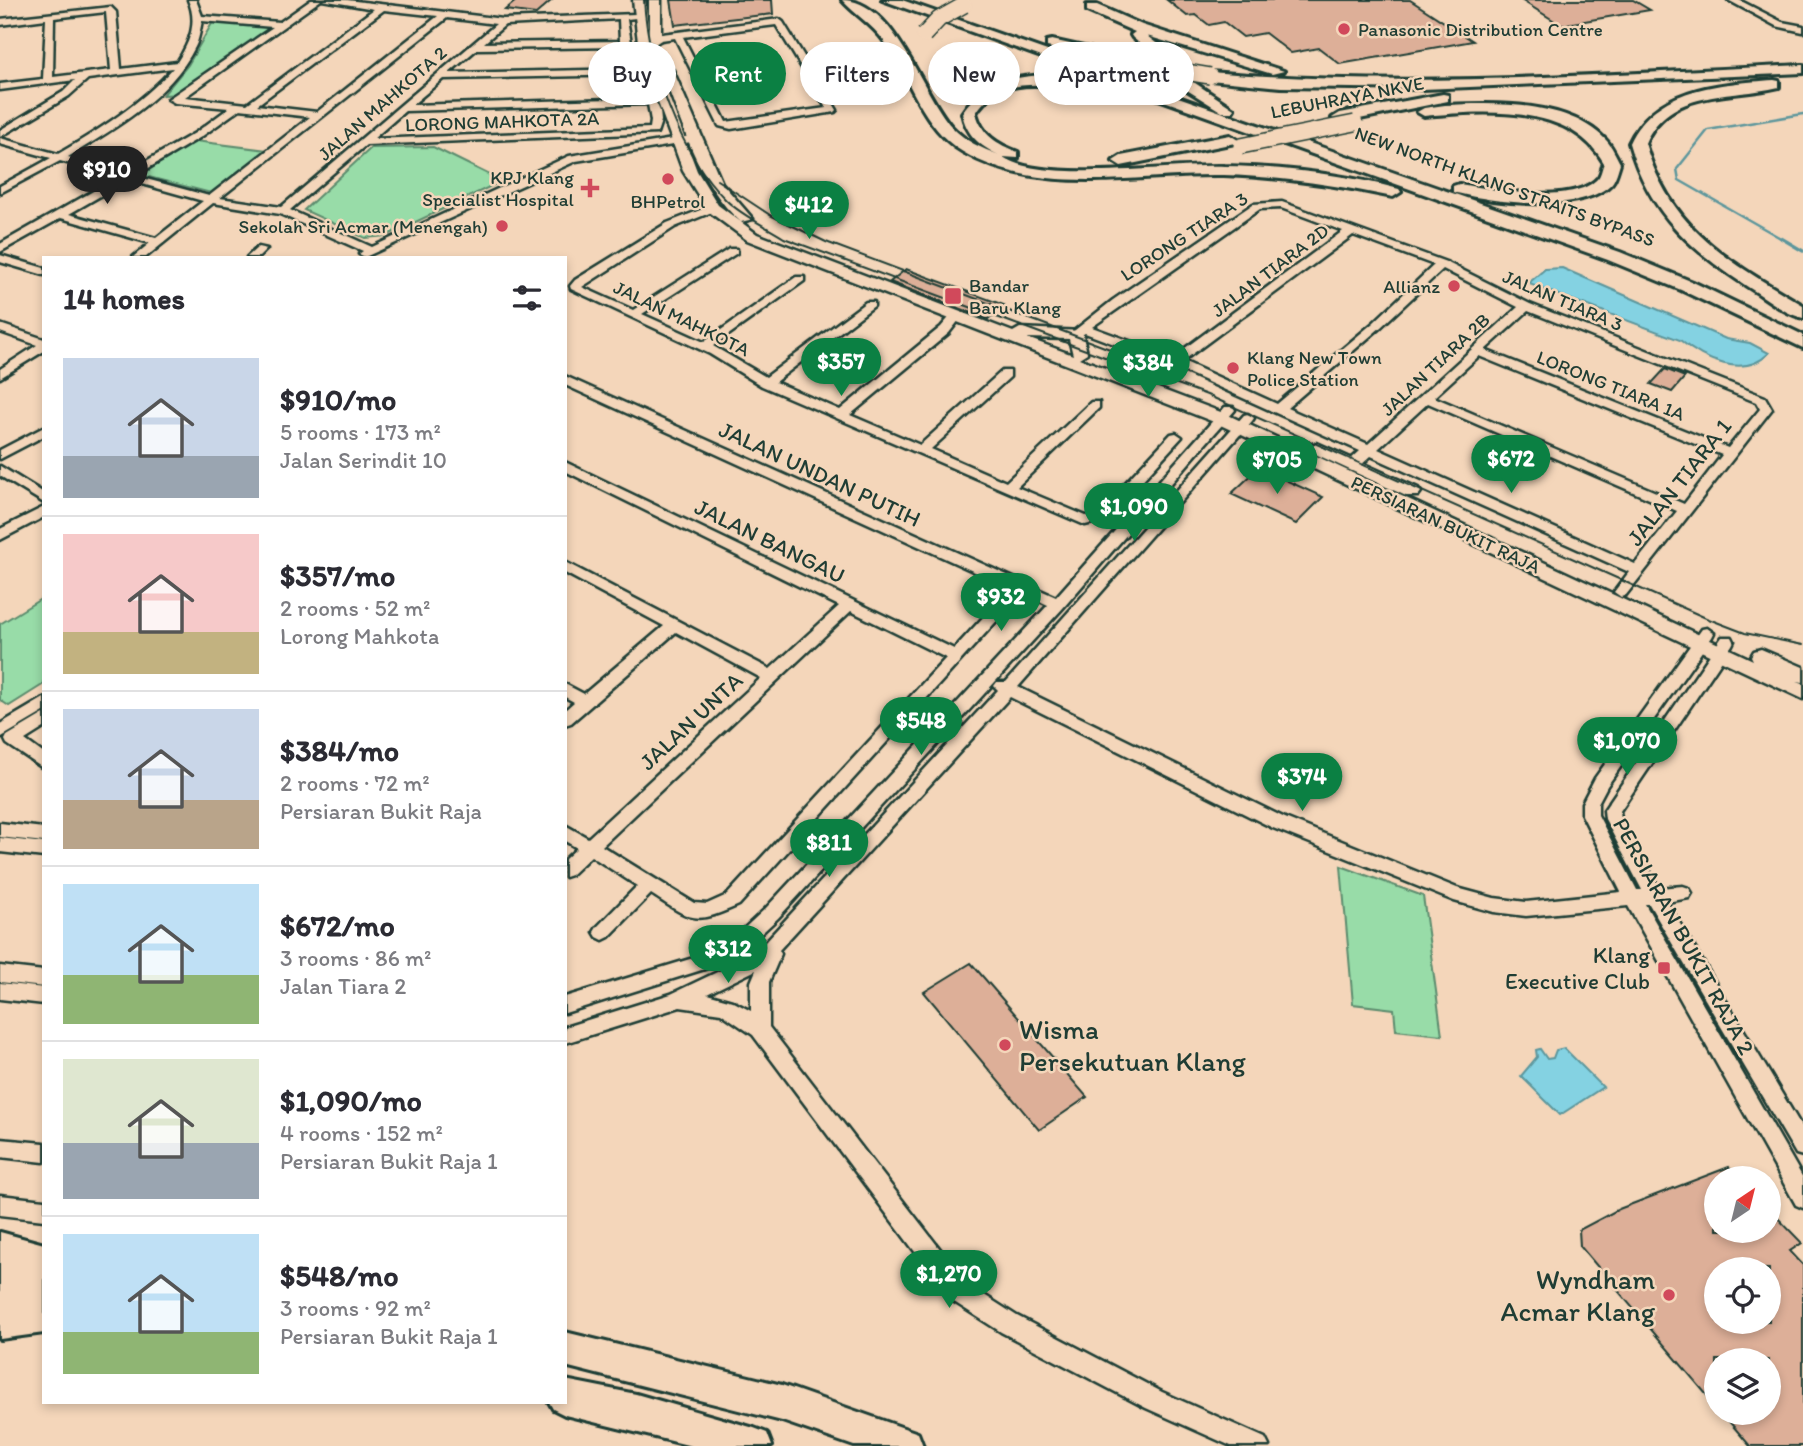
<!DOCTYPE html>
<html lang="en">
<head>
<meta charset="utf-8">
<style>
	:root { --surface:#fff; --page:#f7f7f7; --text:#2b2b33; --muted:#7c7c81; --line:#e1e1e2; --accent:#0b8043 }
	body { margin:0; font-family:Itim,sans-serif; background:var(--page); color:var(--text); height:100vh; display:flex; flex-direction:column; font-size:26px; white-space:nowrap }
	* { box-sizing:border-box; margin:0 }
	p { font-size:23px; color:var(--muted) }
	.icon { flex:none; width:38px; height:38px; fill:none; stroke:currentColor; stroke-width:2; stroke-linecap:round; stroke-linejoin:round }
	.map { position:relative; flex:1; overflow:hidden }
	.details { position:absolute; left:42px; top:256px; width:525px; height:1148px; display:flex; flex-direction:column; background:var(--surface); border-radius:0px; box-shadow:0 4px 10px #0003 }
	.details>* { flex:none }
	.hud { position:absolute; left:588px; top:42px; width:665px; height:63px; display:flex; gap:14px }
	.needle { width:46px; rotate:35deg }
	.fabs { position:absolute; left:1704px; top:1166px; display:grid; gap:14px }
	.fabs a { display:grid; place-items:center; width:77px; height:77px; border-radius:50%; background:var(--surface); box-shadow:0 4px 10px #0003; font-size:35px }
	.price { position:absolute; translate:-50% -60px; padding:0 16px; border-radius:24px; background:var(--accent); color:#fff; font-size:23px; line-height:46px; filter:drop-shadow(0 2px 4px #0008) }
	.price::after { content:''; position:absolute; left:50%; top:42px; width:21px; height:16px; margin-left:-10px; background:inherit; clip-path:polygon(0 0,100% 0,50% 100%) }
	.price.selected { background:#222; color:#fff }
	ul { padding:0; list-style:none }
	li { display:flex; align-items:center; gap:21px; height:175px; padding:0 21px }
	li+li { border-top:2px solid var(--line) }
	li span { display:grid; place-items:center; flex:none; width:196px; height:140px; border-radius:0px; color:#555 }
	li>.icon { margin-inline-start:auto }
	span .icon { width:84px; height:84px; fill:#fffc; stroke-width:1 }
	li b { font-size:30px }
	h2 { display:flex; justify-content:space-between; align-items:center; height:84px; padding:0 21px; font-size:30px }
	.tag { padding:0 24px; border-radius:32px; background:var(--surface); box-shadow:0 4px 10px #0003; font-size:24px; line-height:63px }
	.tag.selected { background:var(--accent); color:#fff }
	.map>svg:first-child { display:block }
	.green { fill:#98dca8; stroke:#5c8c6e; stroke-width:2 }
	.water { fill:#84d2e2; stroke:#5c969c; stroke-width:2 }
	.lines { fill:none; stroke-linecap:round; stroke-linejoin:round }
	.stream-far1 { stroke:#5c969c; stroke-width:2.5 }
	.stream { stroke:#5c969c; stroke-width:3.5 }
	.building { fill:#ddaf98; stroke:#1f3d34; stroke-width:2; fill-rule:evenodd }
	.minor-casing { stroke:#1f3d34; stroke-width:5 }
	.major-casing { stroke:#1f3d34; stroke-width:5 }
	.highway-casing { stroke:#1f3d34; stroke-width:6 }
	.minor { fill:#f4d6ba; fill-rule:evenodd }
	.major { fill:#f4d6ba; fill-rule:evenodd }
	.highway { fill:#f4d6ba; fill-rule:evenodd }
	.tram { stroke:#1f3d34; stroke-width:2 }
	.highway-bridge-casing { stroke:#1f3d34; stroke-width:18; stroke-linecap:butt }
	.highway-bridge { stroke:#f4d6ba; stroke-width:15 }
	.poi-dot { fill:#d1495b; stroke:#f4d6ba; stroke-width:2.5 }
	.labels { text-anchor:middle; stroke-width:5; stroke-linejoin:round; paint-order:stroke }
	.far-poi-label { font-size:19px; fill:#1f3d34; stroke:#f4d6ba; text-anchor:start }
	.far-street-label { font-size:19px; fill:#1f3d34; stroke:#f4d6ba }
	.street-label { font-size:23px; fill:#1f3d34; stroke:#f4d6ba }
	.poi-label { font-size:23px; fill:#1f3d34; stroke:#f4d6ba; text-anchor:end }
	.near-poi-label { font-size:28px; fill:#1f3d34; stroke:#f4d6ba; text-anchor:start }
</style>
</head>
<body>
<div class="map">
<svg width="1803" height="1446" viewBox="0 0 1803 1446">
	<rect width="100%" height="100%" fill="#f4d6ba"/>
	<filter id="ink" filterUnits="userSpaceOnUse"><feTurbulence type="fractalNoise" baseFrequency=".0143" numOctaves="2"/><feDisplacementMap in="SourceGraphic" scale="14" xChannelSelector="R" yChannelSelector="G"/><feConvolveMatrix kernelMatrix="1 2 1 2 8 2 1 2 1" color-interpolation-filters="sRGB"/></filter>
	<g filter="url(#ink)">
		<!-- green -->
		<g class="green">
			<path d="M214,20l58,7 -92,67 -17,1 25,-30z"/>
			<path d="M195,141l72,9 -52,44 -74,-19z"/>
			<path d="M433,147l69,34 -116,55 -21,2 -61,-28 67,-62z"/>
			<path d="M44,597v87l-35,22 -9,-6v-76z"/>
			<path d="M1341,866l82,30 19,139 -46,-5 -2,-21 -41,-5z"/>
		</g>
		<!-- water -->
		<g class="water">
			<path d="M1562,268l164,71 24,4 19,10c-25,26 -66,7 -89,-13l-148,-55 -2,-3 15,-13z"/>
			<path d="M1564,1048l39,39 -43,28 -39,-39 16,-19 -1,-7 4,-1 7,10 6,-1 3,-8z"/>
		</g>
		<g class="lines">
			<!-- stream-far1 -->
			<path class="stream-far1" d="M1784,240l-105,-60 -2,-11 31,-39 95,-16"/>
			<!-- stream -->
			<path class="stream" d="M1781,238l22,13"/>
		</g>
		<!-- building -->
		<g class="building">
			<path d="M517,0h35l-16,14 -31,-4z"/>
			<path d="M671,0h101l1,14 -98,11z"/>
			<path d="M1167,0h243l63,41 -133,23 -21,-16 -28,5 -26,-20 -22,4 -19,-15 -15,3 -13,-10 -9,1z"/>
			<path d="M1521,0h112l17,10 -89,15z"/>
			<path d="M906,269l98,36 -16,14 -98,-37z"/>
			<path d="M1665,369l20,8 -13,15 -21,-8z"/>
			<path d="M1259,468l64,29 -27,27 -65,-30z"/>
			<path d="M971,963l116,134 -48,33 -115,-138z"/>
			<path d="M1729,1167l11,11h-23v52h52v-21l33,34 -12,8 13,14v181h-53l-29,-34h48v-52h-52v47l-137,-161 -1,-16 40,-21zM1717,1269h52v52h-52z"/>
		</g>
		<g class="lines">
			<!-- minor casing -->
			<g class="minor-casing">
				<g id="minor">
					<path d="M188,0h8l6,16 78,6 31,-22h10l-136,97 62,7 127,-95 -52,-9h25l156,19 133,-5v4l-9,1 6,35 27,57 1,10 -4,12 -291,12 -76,65 82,37 197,-91 128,-21 5,3 -5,3 -121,20 -211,96 -6,-3 4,-3 -83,-37 -67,-11 -67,54h-13l17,-14 -89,-25 -61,34v-8l118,-67 -58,-16 -60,32v-7l51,-28 -51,-14v-6l58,16c41,-24 83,-50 115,-86l-85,11 -19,17 -69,41v-7l63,-38 12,-12 -75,10v-6l43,-5 3,-60 -46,6v-6l111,-12 5,5 5,57 56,-7c13,-20 21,-40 11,-62zM384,10l54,6 -121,96 -60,-7zM106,12l5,58 -58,7 1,-59zM447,18l49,6 -215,183 -61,-9zM619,19l1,22 -136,2 21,-18zM202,21l71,6 -105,72 7,4 54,5 -34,25 -70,40 -57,-16c46,-28 102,-60 127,-110 4,-7 5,-18 7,-26zM621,47l10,22 -182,4 28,-24zM634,75l12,23 -234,7 31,-26zM648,104l3,17 -1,7 -277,11 32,-28zM240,109l70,8 -101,79 -74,-20 66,-39zM128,180l75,21 -47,37 -87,-24z"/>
					<path d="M1728,0h11l43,22 21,4v6l-27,-6z"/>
					<path d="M779,19l4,3 54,88 -2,2 -104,17 -12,-3 -44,-88 -21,3 -4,-3 4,-3zM776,25l50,83 -100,14 -43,-85z"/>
					<path d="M1282,202l164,60 84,42 235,93 7,12 -146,186 -5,2 -7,-5 15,-20 -258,-116 -12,11h-10v-6l11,-10 -190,-86 -85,-32 -9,5 -6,-4 43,-34 140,-96zM1281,208l62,23 -170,126 -81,-30 168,-118zM1353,235l81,30 -61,58 -96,81 -94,-43zM1443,269l75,38 -150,137 -81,-36 94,-81zM1528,311l228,91 4,7 -32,39 -243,-98zM1479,356l243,99 -38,49 -250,-107zM1428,403l249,108 -42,53 -257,-115z"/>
					<path d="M713,205l4,1v4l-42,17 -93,60 51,23 96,-61h8v4l-95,61 62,28 92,-65h8v4l-91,65 53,31 100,-75h8v4l-99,76 65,28 101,-83 12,-14h8l2,2 -14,18 -99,82 70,30 82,-74h8v6l-79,72 75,33 85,-80h8v6l-82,79 69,29 10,-2 75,-80 5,-1 6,4 -76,83 -21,5 -323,-139 -52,-32 -139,-65 -1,-3 5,-6 92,-57z"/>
					<path d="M258,247l9,2 -8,8h-12z"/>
					<path d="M0,255l44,13v7l-44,-13z"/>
					<path d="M0,324l44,15v12l-44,27v-9l37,-24 -37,-13z"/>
					<path d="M565,376l491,221 169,-190h8l2,3 -172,198 -285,310 -29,27 -38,22 -146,46v-16l135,-41 37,-21 29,-27 282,-303 -26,-12 -283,312c-46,21 -47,15 -88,-11l-42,43 -6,3 -6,-3 -3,-5 3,-5 40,-41 -46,-30 -20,19 -6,2v-18l12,-11 -12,-7v-16l23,13 173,-160 -85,-46 -105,91 -6,2v-15l9,-8 -9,-5v-13l19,10 80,-68 -99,-53v-11l205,107 69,-63 -274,-135v-9l389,187 56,-61 -445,-203zM851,611l95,47 -219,237 -20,9 -13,-1 -92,-57z"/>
					<path d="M1248,414l6,4 -2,3 -234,266 267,131 172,70 37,10 32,4 95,-10 -39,-77v-12l13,-25 107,-149 5,-1 7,5 -2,4 -105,149 -9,17v12l39,75h5l-37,-71 -1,-9 118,-173h10l2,4 -2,4 -112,166 1,8 38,69 24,-2 6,2 3,5 -3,5 -22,4 136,227v27l-7,-2 -147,-250h-4l158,274v30l-7,-3 -168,-299 -102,10 -32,-4 -40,-11 -181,-73 -263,-131 -231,253 2,4 -12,28v45l198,257 50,32 145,76 103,46 4,8h-38l-85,-38 -145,-76 -50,-32 -198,-265 -32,-22 -41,-6 -115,36v-16l106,-33 82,-39 245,-265 -4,-4 3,-4h9l238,-267zM756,970l-5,12v29l-19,-10 -25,-7z"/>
					<path d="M44,427v9l-44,23v-9z"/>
					<path d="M0,466l44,27v10l-44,-27z"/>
					<path d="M44,507v10l-44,23v-11z"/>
					<path d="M44,698v14l-44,26v-14z"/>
					<path d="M44,714v14l-19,12 19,14v15l-37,-25 -2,-4 2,-4z"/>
					<path d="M0,823l44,5v14l-44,-5z"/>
					<path d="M0,838l44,5v14l-44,-5z"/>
					<path d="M0,966l44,5v16l-44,-5z"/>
					<path d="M0,983l44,5v16l-44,-5z"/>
					<path d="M0,1139l44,4v19l-44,-5z"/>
					<path d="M0,1195l44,5v20l-44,-5z"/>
				</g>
			</g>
			<!-- major casing -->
			<g class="major-casing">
				<g id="major">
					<path d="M633,0h12l4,35v-35h12v40l-6,4 -5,-3 1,9 46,121 21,34 23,17c-43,-37 -59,-101 -80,-152l2,-3 10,3 49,113 31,36 -12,3 16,12 256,98 7,-4 62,3 5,22 -8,5 147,56 527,246 -2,-4 3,-5 7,-2 42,18v15l-6,-1 6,2v16l-589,-277 -467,-182 -39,-29 -25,-40 -44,-121zM1027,338l42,1 4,16z"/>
					<path d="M1317,443l101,45 3,4 -3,4h-12l-95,-44 -3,-4z"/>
				</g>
			</g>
			<!-- highway casing -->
			<g class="highway-casing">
				<g id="highway">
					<path d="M842,0c53,0 79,93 110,127 13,14 29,21 47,28 -20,-9 -33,-21 -37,-42 27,-44 92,-42 138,-31l2,3c-16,15 -95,-24 -126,28 6,22 21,31 42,39v6l-15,-1c39,27 170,7 221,9 59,1 118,8 175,23l2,3 -8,5c-56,-12 -112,-20 -169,-22 -85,-2 -183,23 -261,-23 -41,-24 -53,-75 -79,-111 -12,-17 -29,-26 -42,-41z"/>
					<path d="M882,0h20l718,252 73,30 110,53v13l-122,-58 -73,-30z"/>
					<path d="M1087,5h10l45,20 142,46 -12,3 -125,-38 27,21 15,22 45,30 -2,3h-10l-43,-27 -15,-22 -31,-25 -2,-3 4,-3 -48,-21z"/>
					<path d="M1052,40l103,23 2,3 -7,4 -103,-23v-6z"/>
					<path d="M1803,65v8l-380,16 -142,-2 -71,-7 -7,-4 7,-4c196,17 396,2 593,-7z"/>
					<path d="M1774,80l5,1v6c-49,12 -109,1 -134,56 25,87 85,119 158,162v13c-17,-4 -33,-17 -47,-26 -62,-39 -107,-77 -127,-149 27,-56 90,-59 145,-63z"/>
					<path d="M1443,94l5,1v6l-108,22 -8,-5 8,-5z"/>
					<path d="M1445,105c50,-2 123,-5 161,35 6,6 10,16 14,23 -2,6 -4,15 -8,20 -29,32 -121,19 -159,9v-6l6,-2c32,5 115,22 139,-6 3,-3 4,-11 6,-15 -33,-60 -121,-52 -180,-47l-7,-4 7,-4z"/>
					<path d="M1230,135l8,5 -3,3 -114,23 -8,-5 8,-5z"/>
					<path d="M0,1232l44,12v89l-44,6z"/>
					<path d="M565,1332l217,53 136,48 5,13h-69l-72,-25 -217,-55z"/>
					<path d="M565,1380l71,14 118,34 13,5 5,13h-80l-127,-31 -12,-6 -4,-7h16z"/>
				</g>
			</g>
			<!-- minor -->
			<use href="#minor" class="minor"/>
			<!-- major -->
			<use href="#major" class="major"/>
			<!-- highway -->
			<use href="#highway" class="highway"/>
			<!-- tram -->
			<g class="tram">
				<path d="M644,0c4,65 35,153 82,200 15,15 39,26 58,38l423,157 499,223 39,15 58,12"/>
				<path d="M717,180l53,35 56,27 337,127"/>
			</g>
			<!-- highway-bridge casing -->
			<g class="highway-bridge-casing">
				<g id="highway-bridge">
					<path d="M924,35l15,-16 25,-14"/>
					<path d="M1150,66l60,10"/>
					<path d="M1241,146l114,-23"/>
				</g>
			</g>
			<!-- highway-bridge -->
			<use href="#highway-bridge" class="highway-bridge"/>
		</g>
	</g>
	<!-- markers -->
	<g class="poi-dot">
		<circle cx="1344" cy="29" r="7"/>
		<circle cx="668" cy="179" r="7"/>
		<path d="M586.5 177.5h7v7h7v7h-7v7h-7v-7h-7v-7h7z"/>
		<circle cx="502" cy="226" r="7"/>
		<circle cx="1454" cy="286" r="7"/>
		<rect x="944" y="287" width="18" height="18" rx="3.5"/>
		<circle cx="1233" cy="368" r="7"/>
		<rect x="1657" y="961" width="14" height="14" rx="3.5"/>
		<circle cx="1005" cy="1045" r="7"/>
		<circle cx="1669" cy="1295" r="7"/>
	</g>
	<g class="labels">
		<!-- far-poi labels -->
		<g class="far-poi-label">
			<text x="1358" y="36">Panasonic Distribution Centre</text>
			<text x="574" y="184" text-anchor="end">KPJ Klang<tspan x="574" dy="22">Specialist Hospital</tspan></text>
			<text x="668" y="208" text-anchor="middle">BHPetrol</text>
			<text x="488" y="233" text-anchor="end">Sekolah Sri Acmar (Menengah)</text>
			<text x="969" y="292">Bandar<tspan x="969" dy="22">Baru Klang</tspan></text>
			<text x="1440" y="293" text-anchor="end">Allianz</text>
			<text x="1247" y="364">Klang New Town<tspan x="1247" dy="22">Police Station</tspan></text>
		</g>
		<!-- far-street labels -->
		<g class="far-street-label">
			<text transform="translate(1347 97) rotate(-11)" y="7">LEBUHRAYA NKVE</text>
			<text transform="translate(382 103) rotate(-41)" y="7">JALAN MAHKOTA 2</text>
			<text transform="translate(502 121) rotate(-2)" y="7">LORONG MAHKOTA 2A</text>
			<text transform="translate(1505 186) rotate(20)" y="7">NEW NORTH KLANG STRAITS BYPASS</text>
			<text transform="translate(1184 236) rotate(-33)" y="7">LORONG TIARA 3</text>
			<text transform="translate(1270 270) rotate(-37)" y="7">JALAN TIARA 2D</text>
			<text transform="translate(1563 300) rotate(23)" y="7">JALAN TIARA 3</text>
			<text transform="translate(682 318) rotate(26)" y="7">JALAN MAHKOTA</text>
			<text transform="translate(1435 364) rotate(-43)" y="7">JALAN TIARA 2B</text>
			<text transform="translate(1611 385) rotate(22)" y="7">LORONG TIARA 1A</text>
			<text transform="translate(1446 524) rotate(25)" y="7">PERSIARAN BUKIT RAJA</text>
		</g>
		<!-- street labels -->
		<g class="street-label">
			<text transform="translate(820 474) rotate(25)" y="8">JALAN UNDAN PUTIH</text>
			<text transform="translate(1679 482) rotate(-52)" y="8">JALAN TIARA 1</text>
			<text transform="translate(770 541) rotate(26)" y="8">JALAN BANGAU</text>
			<text transform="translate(691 721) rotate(-43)" y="8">JALAN UNTA</text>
			<text transform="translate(1684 936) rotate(61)" y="8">PERSIARAN BUKIT RAJA 2</text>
		</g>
		<!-- poi labels -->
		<g class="poi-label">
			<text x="1650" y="963">Klang<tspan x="1650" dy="26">Executive Club</tspan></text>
		</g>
		<!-- near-poi labels -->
		<g class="near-poi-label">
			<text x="1019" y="1039">Wisma<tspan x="1019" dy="32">Persekutuan Klang</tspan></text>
			<text x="1655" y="1289" text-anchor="end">Wyndham<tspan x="1655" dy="32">Acmar Klang</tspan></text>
		</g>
	</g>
</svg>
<div class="fabs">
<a><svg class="needle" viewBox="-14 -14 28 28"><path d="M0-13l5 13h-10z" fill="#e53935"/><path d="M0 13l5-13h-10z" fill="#7c7c81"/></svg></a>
<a><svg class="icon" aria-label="locate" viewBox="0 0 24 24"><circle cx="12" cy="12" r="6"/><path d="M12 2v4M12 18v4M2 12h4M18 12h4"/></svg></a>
<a><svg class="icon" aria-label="layers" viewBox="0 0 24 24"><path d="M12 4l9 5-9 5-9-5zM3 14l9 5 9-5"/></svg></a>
</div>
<b class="price selected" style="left:107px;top:206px">$910</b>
<b class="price" style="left:809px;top:241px">$412</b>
<b class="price" style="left:841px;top:398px">$357</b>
<b class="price" style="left:1148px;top:399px">$384</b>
<b class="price" style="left:1511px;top:495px">$672</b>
<b class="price" style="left:1277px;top:496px">$705</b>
<b class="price" style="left:1134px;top:543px">$1,090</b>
<b class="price" style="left:1001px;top:633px">$932</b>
<b class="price" style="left:921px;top:757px">$548</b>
<b class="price" style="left:1627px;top:777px">$1,070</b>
<b class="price" style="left:1302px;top:813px">$374</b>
<b class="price" style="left:829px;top:879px">$811</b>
<b class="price" style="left:728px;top:985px">$312</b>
<b class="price" style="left:949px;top:1310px">$1,270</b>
<div class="hud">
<a class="tag">Buy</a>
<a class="tag selected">Rent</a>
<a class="tag">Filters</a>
<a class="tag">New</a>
<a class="tag">Apartment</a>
</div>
<section class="details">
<h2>14 homes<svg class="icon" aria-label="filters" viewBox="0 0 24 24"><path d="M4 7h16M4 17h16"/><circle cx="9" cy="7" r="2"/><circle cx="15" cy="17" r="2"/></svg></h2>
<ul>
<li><span style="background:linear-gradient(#c9d6e8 70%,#9aa5b1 0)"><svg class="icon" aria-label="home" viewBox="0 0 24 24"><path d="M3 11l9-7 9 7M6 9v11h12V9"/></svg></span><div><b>$910/mo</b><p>5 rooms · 173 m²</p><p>Jalan Serindit 10</p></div></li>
<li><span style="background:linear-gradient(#f6c9c9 70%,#c2b280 0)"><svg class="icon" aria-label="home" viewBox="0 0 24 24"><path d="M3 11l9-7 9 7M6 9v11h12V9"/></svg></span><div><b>$357/mo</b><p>2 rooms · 52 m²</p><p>Lorong Mahkota</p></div></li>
<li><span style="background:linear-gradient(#c9d6e8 65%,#b9a48a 0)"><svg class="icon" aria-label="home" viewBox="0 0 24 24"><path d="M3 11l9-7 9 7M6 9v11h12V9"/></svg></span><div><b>$384/mo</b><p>2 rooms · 72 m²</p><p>Persiaran Bukit Raja</p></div></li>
<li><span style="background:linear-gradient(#bfe0f5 65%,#8fb573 0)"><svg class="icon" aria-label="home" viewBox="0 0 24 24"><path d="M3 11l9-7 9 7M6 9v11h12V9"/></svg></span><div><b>$672/mo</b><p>3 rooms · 86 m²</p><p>Jalan Tiara 2</p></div></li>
<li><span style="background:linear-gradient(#dfe7d0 60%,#9aa5b1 0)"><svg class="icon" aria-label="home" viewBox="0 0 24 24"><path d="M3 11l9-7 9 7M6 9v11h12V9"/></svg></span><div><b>$1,090/mo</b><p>4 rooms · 152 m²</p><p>Persiaran Bukit Raja 1</p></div></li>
<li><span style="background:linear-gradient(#bfe0f5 70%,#8fb573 0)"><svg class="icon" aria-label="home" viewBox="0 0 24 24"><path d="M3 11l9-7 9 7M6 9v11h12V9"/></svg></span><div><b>$548/mo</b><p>3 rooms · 92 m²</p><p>Persiaran Bukit Raja 1</p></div></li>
</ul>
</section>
</div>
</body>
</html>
